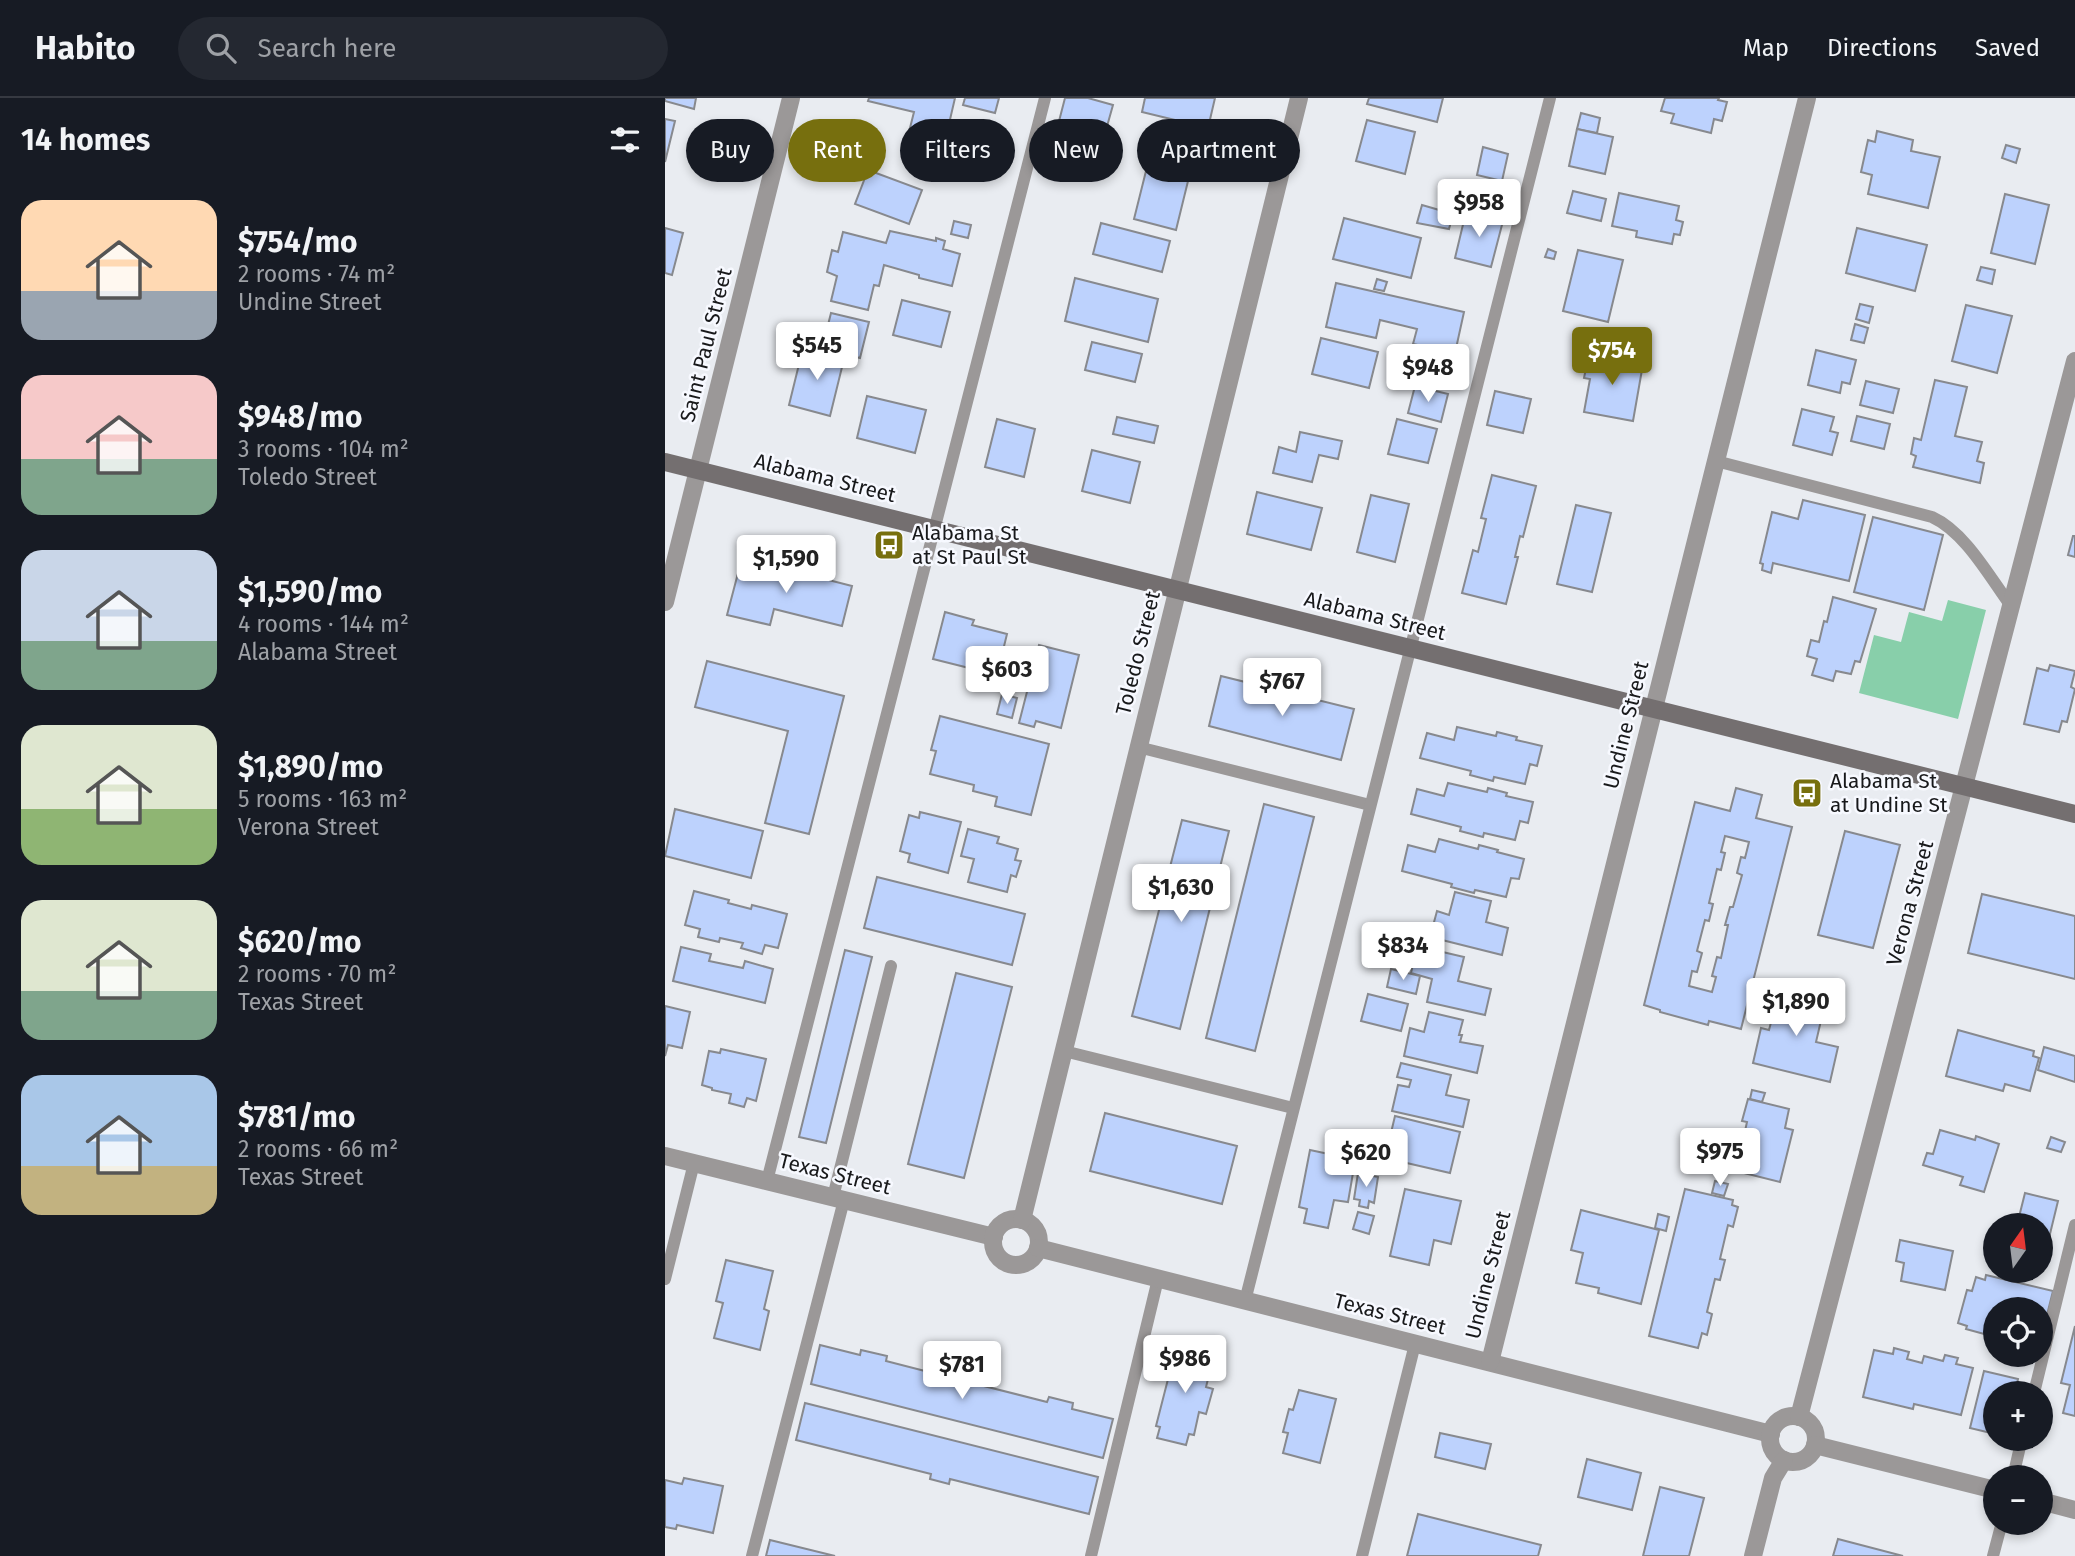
<!DOCTYPE html>
<html lang="en">
<head>
<meta charset="utf-8">
<style>
	:root { --surface:#171b24; --page:#242831; --text:#f1f3f6; --muted:#9ea1a6; --line:#363941; --accent:#776f0e }
	body { margin:0; font-family:"Fira Sans",sans-serif; background:var(--page); color:var(--text); height:100vh; display:flex; flex-direction:column; font-size:26px; white-space:nowrap }
	* { box-sizing:border-box; margin:0 }
	p { font-size:23px; color:var(--muted) }
	.icon { flex:none; width:38px; height:38px; fill:none; stroke:currentColor; stroke-width:2; stroke-linecap:round; stroke-linejoin:round }
	.map { position:relative; flex:1; overflow:hidden }
	.drawer { display:flex; flex-direction:column; background:var(--surface); width:665px }
	.drawer>* { flex:none }
	.banner { position:absolute; left:21px; top:21px; width:665px; height:63px; display:flex; gap:14px }
	.needle { width:46px; rotate:14deg }
	.fabs { position:absolute; left:1318px; top:1115px; display:grid; gap:14px }
	.fabs a { display:grid; place-items:center; width:70px; height:70px; border-radius:50%; background:var(--surface); box-shadow:0 4px 10px #0003; font-size:35px }
	.price { position:absolute; translate:-50% -60px; padding:0 16px; border-radius:7px; background:#fff; color:#222; font-size:23px; line-height:46px; filter:drop-shadow(0 2px 4px #0008) }
	.price::after { content:''; position:absolute; left:50%; top:42px; width:21px; height:16px; margin-left:-10px; background:inherit; clip-path:polygon(0 0,100% 0,50% 100%) }
	.price.on { background:var(--accent); color:#fff }
	ul { padding:0; list-style:none }
	li { display:flex; align-items:center; gap:21px; height:175px; padding:0 21px }
	li span { display:grid; place-items:center; flex:none; width:196px; height:140px; border-radius:21px; color:#555 }
	li>.icon { margin-inline-start:auto }
	span .icon { width:84px; height:84px; fill:#fffc; stroke-width:1 }
	li b { font-size:30px }
	h2 { display:flex; justify-content:space-between; align-items:center; height:84px; padding:0 21px; font-size:30px }
	.chip { padding:0 24px; border-radius:32px; background:var(--surface); box-shadow:0 4px 10px #0003; font-size:24px; line-height:63px }
	.chip.on { background:var(--accent); color:#fff }
	header { display:flex; align-items:center; gap:42px; box-sizing:border-box; height:98px; padding:0 35px; background:var(--surface); border-bottom:2px solid var(--line) }
	header strong { font-size:33px }
	nav { display:flex; gap:38px; margin-inline-start:auto; font-size:24px }
	.search { width:490px; height:63px; background:var(--page); display:flex; align-items:center; gap:18px; box-sizing:border-box; padding:0 24px; border-radius:38px; color:var(--muted); font-size:26px }
	main { display:flex; flex:1; min-height:0 }
	.map>svg:first-child { display:block }
	.green { fill:#88cfaa }
	.building { fill:#bdd2fd; stroke:#87898e; stroke-width:2; fill-rule:evenodd }
	.lines { fill:none; stroke-linecap:round; stroke-linejoin:round }
	.lane { stroke:#9b9898; stroke-width:12 }
	.street { stroke:#9b9898; stroke-width:18 }
	.secondary { stroke:#746f70; stroke-width:18 }
	.labels { text-anchor:middle; stroke-width:5; stroke-linejoin:round; paint-order:stroke }
	.street-label { font-size:21px; fill:#18191b; stroke:#f7f9ff }
	.poi-label { font-size:21px; fill:#18191b; stroke:#f7f9ff; text-anchor:start }
</style>
</head>
<body>
<header>
<strong>Habito</strong>
<div class="search"><svg class="icon" aria-label="search" viewBox="0 0 24 24"><circle cx="10" cy="10" r="6"/><path d="M15 15l6 6"/></svg>Search here</div>
<nav><a>Map</a><a>Directions</a><a>Saved</a></nav>
</header>
<main>
<section class="drawer">
<h2>14 homes<svg class="icon" aria-label="filters" viewBox="0 0 24 24"><path d="M4 7h16M4 17h16"/><circle cx="9" cy="7" r="2"/><circle cx="15" cy="17" r="2"/></svg></h2>
<ul>
<li><span style="background:linear-gradient(#ffd9b3 65%,#9aa5b1 0)"><svg class="icon" aria-label="home" viewBox="0 0 24 24"><path d="M3 11l9-7 9 7M6 9v11h12V9"/></svg></span><div><b>$754/mo</b><p>2 rooms · 74 m²</p><p>Undine Street</p></div></li>
<li><span style="background:linear-gradient(#f6c9c9 60%,#7fa58c 0)"><svg class="icon" aria-label="home" viewBox="0 0 24 24"><path d="M3 11l9-7 9 7M6 9v11h12V9"/></svg></span><div><b>$948/mo</b><p>3 rooms · 104 m²</p><p>Toledo Street</p></div></li>
<li><span style="background:linear-gradient(#c9d6e8 65%,#7fa58c 0)"><svg class="icon" aria-label="home" viewBox="0 0 24 24"><path d="M3 11l9-7 9 7M6 9v11h12V9"/></svg></span><div><b>$1,590/mo</b><p>4 rooms · 144 m²</p><p>Alabama Street</p></div></li>
<li><span style="background:linear-gradient(#dfe7d0 60%,#8fb573 0)"><svg class="icon" aria-label="home" viewBox="0 0 24 24"><path d="M3 11l9-7 9 7M6 9v11h12V9"/></svg></span><div><b>$1,890/mo</b><p>5 rooms · 163 m²</p><p>Verona Street</p></div></li>
<li><span style="background:linear-gradient(#dfe7d0 65%,#7fa58c 0)"><svg class="icon" aria-label="home" viewBox="0 0 24 24"><path d="M3 11l9-7 9 7M6 9v11h12V9"/></svg></span><div><b>$620/mo</b><p>2 rooms · 70 m²</p><p>Texas Street</p></div></li>
<li><span style="background:linear-gradient(#a9c7e8 65%,#c2b280 0)"><svg class="icon" aria-label="home" viewBox="0 0 24 24"><path d="M3 11l9-7 9 7M6 9v11h12V9"/></svg></span><div><b>$781/mo</b><p>2 rooms · 66 m²</p><p>Texas Street</p></div></li>
</ul>
</section>
<div class="map">
<svg width="1410" height="1458" viewBox="0 0 1410 1458">
	<rect width="100%" height="100%" fill="#e9ecf1"/>
	<!-- green -->
	<path class="green" d="M1283,502l38,10 -28,109 -99,-26 15,-58 27,7 8,-30 33,9z"/>
	<!-- building -->
	<g class="building">
		<path d="M0,0h31l-2,11 -29,-8z"/>
		<path d="M204,0h86l-10,43 -36,-9 5,-20 -46,-11z"/>
		<path d="M300,0h34l-4,15 -32,-8z"/>
		<path d="M400,0h23l25,7 -9,32 -46,-12z"/>
		<path d="M480,0h70l-7,30 -66,-16z"/>
		<path d="M704,0h74l-6,24 -70,-18z"/>
		<path d="M1000,0h54l-1,2 9,2 -5,19 -8,-2 -3,14 -40,-10 3,-9 -13,-3z"/>
		<path d="M916,15l19,5 -3,15 -20,-4z"/>
		<path d="M0,21l10,2 -10,41z"/>
		<path d="M702,22l48,12 -10,42 -49,-13z"/>
		<path d="M912,31l36,8 -8,37 -36,-8z"/>
		<path d="M1212,33l36,9 -2,11 29,6 -12,51 -60,-14 4,-19 -11,-3 7,-32 7,2z"/>
		<path d="M1341,47l14,4 -4,14 -14,-5z"/>
		<path d="M818,49l25,7 -6,27 -25,-6z"/>
		<path d="M482,69l42,10 -13,53 -42,-11z"/>
		<path d="M203,72l54,20 -13,34 -54,-20z"/>
		<path d="M908,93l33,8 -5,22 -34,-8z"/>
		<path d="M954,95l60,13 -3,14 7,2 -3,13 -6,-1 -2,10 -36,-7 1,-6 -25,-5z"/>
		<path d="M1340,96l44,11 -14,59 -44,-11z"/>
		<path d="M757,107l31,9 -4,15 -32,-6z"/>
		<path d="M801,114l37,9 -12,46 -36,-9z"/>
		<path d="M679,120l77,20 -10,40 -78,-19z"/>
		<path d="M289,123l17,4 -3,13 -17,-4z"/>
		<path d="M436,125l69,18 -8,31 -69,-18z"/>
		<path d="M0,130l18,5 -11,42 -7,-2z"/>
		<path d="M1192,130l70,17 -12,46 -69,-18z"/>
		<path d="M225,133l46,10v-3l9,3 -2,8 17,5 -8,32 -33,-8v-3l-35,-10 -5,21 -5,-1 -6,25 -37,-9 6,-25 -10,-4 5,-22 6,2 5,-20 43,11z"/>
		<path d="M883,151l8,3 -2,7 -9,-2z"/>
		<path d="M913,152l45,10 -15,62 -45,-11z"/>
		<path d="M1316,169l14,3 -3,14 -15,-4z"/>
		<path d="M410,180l83,21 -10,43 -83,-21z"/>
		<path d="M712,181l10,3 -3,9 -10,-2z"/>
		<path d="M671,185l128,29 -9,41 -42,-9 4,-15 -37,-9 -4,18 -50,-11z"/>
		<path d="M237,202l48,12 -9,35 -48,-12z"/>
		<path d="M1195,206l13,3 -4,16 -13,-4z"/>
		<path d="M1301,207l46,11 -15,57 -45,-12z"/>
		<path d="M166,215l38,9 -9,36 -38,-9z"/>
		<path d="M1190,226l13,4 -4,15 -13,-3z"/>
		<path d="M656,240l57,14 -9,36 -57,-14z"/>
		<path d="M427,244l50,12 -7,28 -50,-12z"/>
		<path d="M138,250l41,11 -14,57 -41,-11z"/>
		<path d="M1151,252l40,10 -6,24 -8,-2 -2,11 -32,-8z"/>
		<path d="M924,256l54,10 -10,57 -49,-9 6,-33 -6,-1z"/>
		<path d="M1270,282l32,7 -12,49 27,6 -5,19 7,2 -4,20 -67,-16 3,-11 -5,-2 3,-16 7,2z"/>
		<path d="M1201,283l33,8 -6,24 -33,-8z"/>
		<path d="M750,288l33,8 -7,28 -33,-9z"/>
		<path d="M830,293l36,8 -8,34 -36,-8z"/>
		<path d="M202,298l59,14 -11,43 -58,-15z"/>
		<path d="M1137,311l32,8 -4,14 8,2 -6,22 -39,-10z"/>
		<path d="M1192,318l33,8 -6,25 -33,-8z"/>
		<path d="M452,319l41,9 -4,17 -41,-9z"/>
		<path d="M332,321l38,10 -11,48 -39,-10z"/>
		<path d="M732,321l40,10 -9,34 -40,-9z"/>
		<path d="M635,334l42,9 -4,18 -19,-4 -7,27 -39,-9 6,-26 17,5z"/>
		<path d="M427,352l48,12 -10,41 -48,-12z"/>
		<path d="M827,377l44,11 -13,51 -3,-1 -5,21h3l-12,47 -44,-11 11,-43 5,2 8,-33 -5,-1z"/>
		<path d="M592,394l65,16 -11,42 -64,-16z"/>
		<path d="M706,397l38,9 -14,58 -38,-10z"/>
		<path d="M1138,402l62,15 -16,66 -76,-18 -2,10 -9,-3 1,-6 -3,-1 12,-51 26,7z"/>
		<path d="M911,407l35,8 -19,79 -35,-8z"/>
		<path d="M1208,419l70,18 -19,75 -70,-18z"/>
		<path d="M1408,438h2v21l-7,-2z"/>
		<path d="M77,460l110,28 -10,40 -68,-17 -4,16 -43,-10z"/>
		<path d="M1168,499l43,12 -16,53 -5,-1 -4,13 -15,-3 -3,10 -21,-6 5,-16 -10,-3 4,-16 8,2 5,-21 3,1z"/>
		<path d="M280,514l29,8 -2,5 35,9 -10,41 -64,-16z"/>
		<path d="M374,547l40,10 -18,73 -25,-7 -2,6 -15,-4z"/>
		<path d="M42,563l137,35 -35,138 -44,-11 23,-92 -93,-24z"/>
		<path d="M1385,567l25,6 -4,16 4,2 -8,33 -5,-1 -3,11 -35,-8 13,-56 11,3z"/>
		<path d="M556,578l133,33 -13,51 -132,-34z"/>
		<path d="M337,596l15,4 -5,20 -15,-4z"/>
		<path d="M275,618l109,28 -18,71 -36,-9 2,-9 -24,-6 1,-6 -44,-11 6,-23 -5,-1z"/>
		<path d="M792,629l39,9 1,-4 20,5 -1,3 26,6 -5,20 -7,-2 -5,20 -31,-7 -1,4 -23,-6 1,-4 -51,-13 7,-25 27,7z"/>
		<path d="M783,685l39,9 1,-4 19,5 -1,3 27,6 -5,21 -8,-2 -5,19 -31,-7 -1,4 -23,-6 1,-4 -50,-13 6,-25 27,7z"/>
		<path d="M1071,690l26,7 -6,23 36,9 -51,202 -32,-8 -1,4 -48,-13v-2l-16,-5 51,-203 35,9zM1060,738l24,6 -4,16 -4,-1 -4,16 5,2 -9,32h-3l-5,18h3l-7,33 -4,-1 -5,19 4,1 -4,15 -23,-6 3,-15 5,1 5,-19 -5,-2 8,-31 4,1 4,-17 -4,-1 8,-34 4,1 4,-17 -4,-1z"/>
		<path d="M599,706l50,13 -59,234 -49,-13z"/>
		<path d="M10,711l88,22 -12,47 -86,-22z"/>
		<path d="M255,714l41,10 -13,51 -40,-11 2,-8 -10,-3 9,-36 10,3z"/>
		<path d="M517,722l47,11 -49,198 -48,-13z"/>
		<path d="M303,731l31,8 -2,6 21,6 -3,11 6,1 -5,16 -5,-2 -4,17 -39,-10 6,-23 -13,-3z"/>
		<path d="M1180,733l55,14 -27,103 -55,-13z"/>
		<path d="M774,741l39,10 1,-4 19,5 -1,2 27,7 -5,20 -8,-1 -5,19 -31,-7 -1,3 -23,-6 1,-3 -50,-13 6,-26 27,7z"/>
		<path d="M212,779l148,37 -13,51 -148,-37z"/>
		<path d="M29,793l35,9 -1,3 23,6 1,-4 35,9 -9,34 -13,-3 -3,9 -21,-6 2,-5 -23,-5 -1,4 -21,-5 2,-8 -15,-4z"/>
		<path d="M790,794l36,9 -5,21 22,6 -6,27 -72,-18 7,-26 12,4z"/>
		<path d="M1317,796l93,22v63l-107,-26z"/>
		<path d="M752,848l47,11 -6,24 33,8 -6,26 -58,-13 5,-23 -21,-6z"/>
		<path d="M16,849l30,7 -2,7 34,7 2,-7 28,8 -8,34 -92,-22z"/>
		<path d="M180,852l27,7 -46,186 -27,-6z"/>
		<path d="M726,871l29,7 -4,18 -29,-7z"/>
		<path d="M291,875l56,14 -48,191 -56,-14z"/>
		<path d="M1115,890l46,11 -10,43 22,5 -8,35 -77,-19 8,-35 8,2z"/>
		<path d="M703,896l40,10 -7,27 -40,-10z"/>
		<path d="M0,908l25,6 -8,36 -14,-3 -3,11z"/>
		<path d="M764,914l34,8 -4,15h3l-2,7 23,4 -6,27 -73,-17 6,-28 14,4z"/>
		<path d="M1293,932l76,21 -1,5 6,2 -9,33 -25,-7 -2,7 -57,-15z"/>
		<path d="M1379,949l31,9v26l-37,-12z"/>
		<path d="M56,951l45,10 -10,42 -9,-3 -3,9 -15,-4 2,-9 -19,-4v-2l-10,-3 7,-34 11,2z"/>
		<path d="M736,965l50,12 -5,20 23,5 -6,27 -71,-16 6,-26 11,2 2,-7 -14,-3z"/>
		<path d="M1087,992l13,3 -3,9 -12,-3z"/>
		<path d="M1083,1001l41,10 -4,19 8,2 -13,52 -44,-11 11,-49 -5,-1z"/>
		<path d="M440,1015l132,33 -15,58 -132,-33z"/>
		<path d="M730,1018l65,16 -10,41 -65,-15z"/>
		<path d="M1275,1032l35,10 1,-4 23,8 -15,48 -24,-7 3,-8 -40,-12 4,-12 6,1z"/>
		<path d="M1386,1039l14,5 -4,10 -14,-4z"/>
		<path d="M645,1052l33,7 -3,13 13,3 -5,29 -14,-2 -6,28 -24,-5 3,-14 -8,-2z"/>
		<path d="M693,1075l20,4 -4,26 -5,-2 -1,7 -9,-2 1,-6 -6,-1z"/>
		<path d="M1050,1083l13,3 -4,12 -12,-3z"/>
		<path d="M740,1091l56,12 -10,43 -17,-4 -5,25 -39,-9z"/>
		<path d="M1020,1091l48,11 -1,5 6,2 -5,20 -5,-2 -8,34 5,1 -5,20 -5,-1 -8,33 5,2 -5,21 -5,-2 -4,15 -49,-12z"/>
		<path d="M1360,1095l33,8 -9,37 -8,-2v-11h-24z"/>
		<path d="M916,1112l78,20 -18,74 -43,-11 1,-5 -23,-5 7,-30 -12,-3z"/>
		<path d="M693,1114l16,4 -5,18 -16,-5z"/>
		<path d="M993,1116l11,3 -3,14 -11,-3z"/>
		<path d="M1235,1142l53,11 -8,39 -44,-9 3,-18 -8,-2z"/>
		<path d="M61,1162l47,11 -9,38 5,2 -9,39 -46,-12 9,-35 -7,-2z"/>
		<path d="M1321,1177l67,16 -8,32 -4,-1v-13h-46v28l-29,-8 1,-3 -9,-3 9,-33 5,1 4,-14 9,3z"/>
		<path d="M1410,1228v90l-12,-3 7,-28 -9,-2z"/>
		<path d="M512,1246l31,9 -3,8 7,2 -6,24 7,2 -7,25 -7,-2 -5,23 -5,-1 -3,11 -29,-7 3,-11 -4,-1z"/>
		<path d="M155,1247l40,10 1,-5 26,6 -1,5 70,18 1,-5 21,5 -2,5 71,18 2,-5 24,6 -1,6 41,10 -10,39 -292,-74z"/>
		<path d="M1229,1250l15,4 -2,7 15,4 2,-7 19,5 2,-6 13,3 -2,6 17,4 -12,47 -47,-11 -1,5 -50,-12 11,-47 19,4z"/>
		<path d="M1319,1273l34,8 -3,14h-20v41l-25,-6z"/>
		<path d="M634,1292l37,9 -16,64 -37,-10 5,-20 -5,-1 6,-23 4,1z"/>
		<path d="M140,1305l293,74 -9,37 -139,-35 -1,5 -19,-5 1,-5 -135,-34z"/>
		<path d="M775,1335l51,11 -6,25 -50,-12z"/>
		<path d="M922,1361l54,14 -9,37 -54,-13z"/>
		<path d="M19,1380l39,8 -10,47 -36,-8 -1,4 -11,-2v-47l17,4z"/>
		<path d="M995,1389l44,11 -15,58h-46z"/>
		<path d="M753,1416l123,31 -3,11h-131z"/>
		<path d="M1173,1441l65,17h-70z"/>
		<path d="M105,1442l65,16h-69z"/>
	</g>
	<g class="lines">
		<!-- lane -->
		<g class="lane">
			<path d="M1051,363l216,56c33,15 57,59 79,89"/>
			<path d="M473,649l232,58"/>
			<path d="M399,953l229,57"/>
			<path d="M102,1083l278,-1083"/>
			<path d="M168,1099l58,-231"/>
			<path d="M0,1181l29,-116"/>
			<path d="M580,1203l305,-1203"/>
			<path d="M1369,1295l41,-168"/>
			<path d="M1348,1379l9,-39"/>
			<path d="M87,1458l92,-356"/>
			<path d="M426,1458l67,-277"/>
			<path d="M697,1458l53,-212"/>
			<path d="M1328,1458l9,-34"/>
		</g>
		<!-- street -->
		<g class="street">
			<path d="M0,504l126,-504"/>
			<path d="M0,1058l329,81"/>
			<circle cx="351" cy="1144" r="23"/>
			<path d="M357,1122l277,-1122"/>
			<path d="M373,1150l733,186"/>
			<path d="M825,1264l317,-1264"/>
			<circle cx="1128" cy="1341" r="23"/>
			<path d="M1134,1319l276,-1056"/>
			<path d="M1150,1347l180,45"/>
			<path d="M1376,1403l34,9"/>
			<path d="M1088,1458l20,-78 11,-18"/>
		</g>
		<!-- secondary -->
		<path class="secondary" d="M0,364l1410,352"/>
	</g>
	<!-- icons -->
	<defs>
		<g id="bus-square" transform="scale(1.575)"><rect x="-9" y="-9" width="18" height="18" rx="4" fill="#776f0e" stroke="#f7f9ff"/><path d="M-5-6H5V4H4V6H2V4H-2V6H-4V4H-5ZM-3.5-4V0h7V-4ZM-3.5 1.2v1.5H-2V1.2ZM2 1.2v1.5H3.5V1.2Z" fill="#fff"/></g>
	</defs>
	<g fill-rule="evenodd">
		<use href="#bus-square" x="224" y="447"/>
		<use href="#bus-square" x="1142" y="695"/>
	</g>
	<g class="labels">
		<!-- street labels -->
		<g class="street-label">
			<text transform="translate(41 247) rotate(-76)" y="7">Saint Paul Street</text>
			<text transform="translate(160 380) rotate(14)" y="7">Alabama Street</text>
			<text transform="translate(710 518) rotate(14)" y="7">Alabama Street</text>
			<text transform="translate(473 555) rotate(-76)" y="7">Toledo Street</text>
			<text transform="translate(961 627) rotate(-76)" y="7">Undine Street</text>
			<text transform="translate(1245 805) rotate(-75)" y="7">Verona Street</text>
			<text transform="translate(170 1076) rotate(14)" y="7">Texas Street</text>
			<text transform="translate(823 1177) rotate(-76)" y="7">Undine Street</text>
			<text transform="translate(725 1216) rotate(14)" y="7">Texas Street</text>
		</g>
		<!-- poi labels -->
		<g class="poi-label">
			<text x="247" y="442">Alabama St<tspan x="247" dy="24">at St Paul St</tspan></text>
			<text x="1165" y="690">Alabama St<tspan x="1165" dy="24">at Undine St</tspan></text>
		</g>
	</g>
</svg>
<div class="fabs">
<a><svg class="needle" viewBox="-14 -14 28 28"><path d="M0-13l5 13h-10z" fill="#e53935"/><path d="M0 13l5-13h-10z" fill="#9ea1a6"/></svg></a>
<a><svg class="icon" aria-label="locate" viewBox="0 0 24 24"><circle cx="12" cy="12" r="6"/><path d="M12 2v4M12 18v4M2 12h4M18 12h4"/></svg></a>
<a>+</a>
<a>−</a>
</div>
<b class="price" style="left:814px;top:141px">$958</b>
<b class="price" style="left:152px;top:284px">$545</b>
<b class="price on" style="left:947px;top:289px">$754</b>
<b class="price" style="left:763px;top:306px">$948</b>
<b class="price" style="left:121px;top:497px">$1,590</b>
<b class="price" style="left:342px;top:608px">$603</b>
<b class="price" style="left:617px;top:620px">$767</b>
<b class="price" style="left:516px;top:826px">$1,630</b>
<b class="price" style="left:738px;top:884px">$834</b>
<b class="price" style="left:1131px;top:940px">$1,890</b>
<b class="price" style="left:1055px;top:1090px">$975</b>
<b class="price" style="left:701px;top:1091px">$620</b>
<b class="price" style="left:520px;top:1297px">$986</b>
<b class="price" style="left:297px;top:1303px">$781</b>
<div class="banner">
<a class="chip">Buy</a>
<a class="chip on">Rent</a>
<a class="chip">Filters</a>
<a class="chip">New</a>
<a class="chip">Apartment</a>
</div>
</div>
</main>
</body>
</html>
